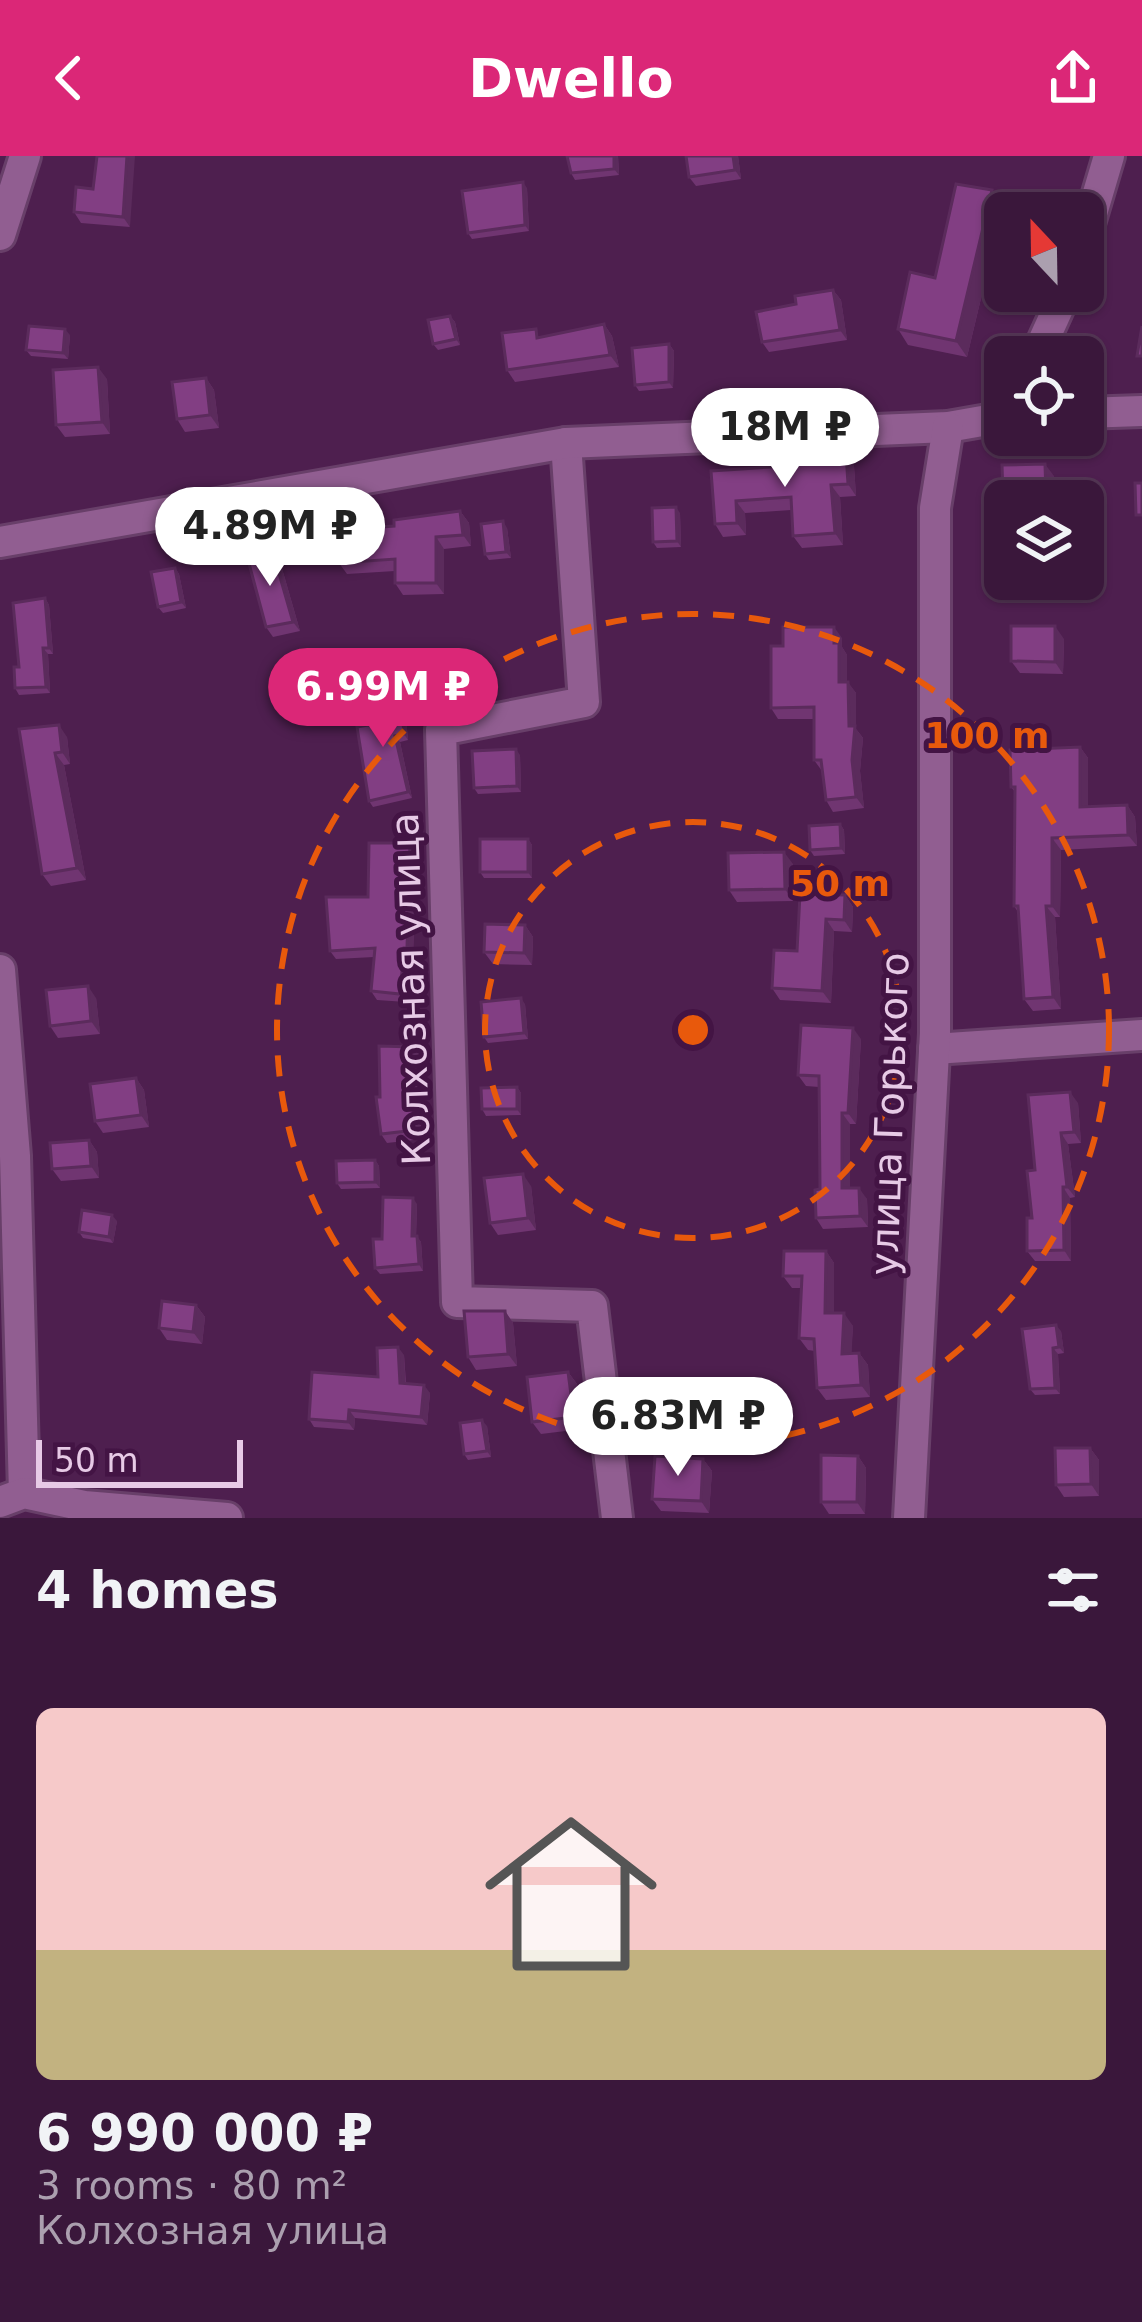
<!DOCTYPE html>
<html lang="en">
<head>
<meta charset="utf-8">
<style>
	:root { --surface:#3a173b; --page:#452446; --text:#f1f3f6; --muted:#ab9faf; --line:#543655; --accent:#db2777 }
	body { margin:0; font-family:"DejaVu Sans",sans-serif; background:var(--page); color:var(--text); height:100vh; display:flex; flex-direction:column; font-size:45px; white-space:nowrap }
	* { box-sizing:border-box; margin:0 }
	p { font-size:39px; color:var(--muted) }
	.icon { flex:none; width:66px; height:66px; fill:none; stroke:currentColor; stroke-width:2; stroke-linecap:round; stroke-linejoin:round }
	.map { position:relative; height:1362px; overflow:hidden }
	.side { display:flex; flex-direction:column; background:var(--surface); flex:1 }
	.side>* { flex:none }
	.needle { width:78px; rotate:338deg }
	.controls { position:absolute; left:984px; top:36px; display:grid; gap:24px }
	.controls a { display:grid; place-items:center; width:120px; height:120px; border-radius:18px; background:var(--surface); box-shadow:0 3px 9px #0004,0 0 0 3px var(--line); font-size:60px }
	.scale { position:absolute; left:36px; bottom:30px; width:207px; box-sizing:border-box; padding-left:12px; border:6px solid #e7cae6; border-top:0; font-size:33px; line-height:42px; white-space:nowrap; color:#e7cae6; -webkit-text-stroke:9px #431444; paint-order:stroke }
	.price { position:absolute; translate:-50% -102px; padding:0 27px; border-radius:42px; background:#fff; color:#222; font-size:39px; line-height:78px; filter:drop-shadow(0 3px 6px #0008) }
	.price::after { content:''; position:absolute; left:50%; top:72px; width:36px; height:27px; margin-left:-18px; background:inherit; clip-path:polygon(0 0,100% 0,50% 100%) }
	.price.active { background:var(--accent); color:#fff }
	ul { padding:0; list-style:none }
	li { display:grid; align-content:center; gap:24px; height:636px; padding:0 36px }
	li span { display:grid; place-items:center; height:372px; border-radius:18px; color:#555 }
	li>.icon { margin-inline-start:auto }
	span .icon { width:216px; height:216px; fill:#fffc; stroke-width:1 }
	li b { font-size:51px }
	h2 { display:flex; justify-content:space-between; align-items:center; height:144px; padding:0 36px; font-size:51px }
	header { display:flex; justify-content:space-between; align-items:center; height:156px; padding:0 36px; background:var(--accent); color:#fff; font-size:54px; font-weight:800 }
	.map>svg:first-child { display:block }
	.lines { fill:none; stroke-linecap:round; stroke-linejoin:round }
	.minor-casing { stroke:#683f69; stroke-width:36 }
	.minor { stroke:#915e91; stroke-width:30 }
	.wall { fill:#703571 }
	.shaded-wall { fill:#5b2b5c }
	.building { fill:#823e83; stroke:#5b2b5c; stroke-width:3 }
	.ring { fill:none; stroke:#e8590c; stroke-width:6; stroke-dasharray:21 15 }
	.labels { text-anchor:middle; stroke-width:10; stroke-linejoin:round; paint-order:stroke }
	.street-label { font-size:39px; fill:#e7cae6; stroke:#431444 }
	.centre { fill:#e8590c; stroke:#431444; stroke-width:6 }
	.ring-label { font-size:36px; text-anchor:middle; font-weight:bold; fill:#e8590c; stroke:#431444; stroke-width:10; stroke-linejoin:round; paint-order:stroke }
</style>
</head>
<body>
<header><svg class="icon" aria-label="back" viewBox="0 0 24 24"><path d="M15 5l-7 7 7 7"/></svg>Dwello<svg class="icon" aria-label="share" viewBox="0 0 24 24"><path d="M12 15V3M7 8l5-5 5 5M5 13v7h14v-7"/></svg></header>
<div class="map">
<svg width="1142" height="1362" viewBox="0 0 1142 1362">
	<rect width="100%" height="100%" fill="#4e1f4f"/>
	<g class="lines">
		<!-- minor casing -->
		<g class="minor-casing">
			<g id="minor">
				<path d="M0,79l25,-79"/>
				<path d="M1083,88l26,-88"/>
				<path d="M1036,201l30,-66"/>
				<path d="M1083,257l59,-2"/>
				<path d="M566,287l18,259 -143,28 16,572 135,4 25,212"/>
				<path d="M0,386l566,-99 382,-16 57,-10"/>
				<path d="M0,814l15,186 9,337"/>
				<path d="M934,893l208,-14"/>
				<path d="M0,1346l24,-9 60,13 143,12"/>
				<path d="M909,1362l26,-485v-525l13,-81"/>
			</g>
		</g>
		<!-- minor -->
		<use href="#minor" class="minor"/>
	</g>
	<!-- wall -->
	<g class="wall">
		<path d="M97,0l33,71 -49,-4 -7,-11 19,-23z"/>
		<path d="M567,0h51l1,19 -44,5 -4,-7z"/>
		<path d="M738,0l3,23 -45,7 -7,-9z"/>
		<path d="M527,32l2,43 -57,8 -4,-6z"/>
		<path d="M992,34l11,16 -36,151 -59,-12 -10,-16 37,-51z"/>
		<path d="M833,134l8,10 6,40 -78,12 -7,-10 34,-38z"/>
		<path d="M450,160l5,6 5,23 -22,5 -5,-6z"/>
		<path d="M604,168l8,12 7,31 -104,15 -8,-12 34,-33z"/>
		<path d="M70,179l-2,24 -37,-3 -5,-6z"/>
		<path d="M669,188l5,7 -1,37 -34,3 -4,-6z"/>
		<path d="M206,222l8,12 5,38 -34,4 -8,-13z"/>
		<path d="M107,223l3,55 -45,3 -9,-12z"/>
		<path d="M846,297l8,13 2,30 -16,1 3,48 -41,3 -9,-12 -2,-26 -46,3 1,22 -23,2 -8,-13 -4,-53 74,-5z"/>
		<path d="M1054,320l1,25h-49l-3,-5z"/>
		<path d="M460,355l9,12 2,23 -27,3v45l-41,1 -8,-12v-12l-48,3 -8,-11 55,-37z"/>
		<path d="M680,357l1,34 -24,1 -4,-6z"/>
		<path d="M507,372l4,30 -22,2 -4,-6z"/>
		<path d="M272,393l7,9 21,73 -27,6 -7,-10z"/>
		<path d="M175,412l4,6 7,34 -23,5 -5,-6z"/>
		<path d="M45,442l4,7 4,49h-5l2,39 -31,2 -4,-7 4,-21z"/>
		<path d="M842,482v9l5,8v27l9,11v36l7,9 -3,33 4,37 -31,4 -7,-12 -4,-29 -8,-11v-41h-36l-7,-11 12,-62z"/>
		<path d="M1064,483l-1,35 -43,-1 -9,-12z"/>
		<path d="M405,551l3,33 -8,2 12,56 -39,9 -4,-6 -1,-76z"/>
		<path d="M19,573l48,8 3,27 -6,1 22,115 -35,6 -9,-12z"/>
		<path d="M1080,591l8,11v49l39,-2 8,12 2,29 -76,4 -1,67h-5l6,92 -28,2 -9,-12 -6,-87 -4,-6 1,-114 -4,-5z"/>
		<path d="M520,599l1,37 -43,2 -4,-6z"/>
		<path d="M840,668l4,6 1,24 -31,2 -4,-6z"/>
		<path d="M528,683l4,6v33h-48l-4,-6z"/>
		<path d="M416,696l-3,105h-3l-4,45 -29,-2 -6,-9 3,-34 -38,2 -6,-8 38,-54z"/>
		<path d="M793,708v37l-56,1 -8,-12z"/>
		<path d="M845,739l8,12 -1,25 -18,-1 -3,72 -51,-3 -8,-12 25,-37z"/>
		<path d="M525,769l8,12 -1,28 -39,-1 -9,-12z"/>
		<path d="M96,842l4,36 -42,4 -8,-12z"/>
		<path d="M525,848l3,35 -40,4 -4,-6z"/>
		<path d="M861,883l-5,85h-6v64l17,11 1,28 -45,2 -7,-11 4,-29 -1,-102 -13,-1 -8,-11z"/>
		<path d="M421,899l-1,28h-4l6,56 -35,4 -6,-9 -1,-37z"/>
		<path d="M136,922l8,12 5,37 -46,6 -8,-12z"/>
		<path d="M517,931l4,6v22l-35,1 -4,-7z"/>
		<path d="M1078,947l3,40 -13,1 7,53 -5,1 1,63h-36l-8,-10 8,-81z"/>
		<path d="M89,984l8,12 2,26 -38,3 -9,-12z"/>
		<path d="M375,1004l4,6 1,22 -39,1 -4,-6z"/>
		<path d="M531,1030l5,44 -38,5 -8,-12z"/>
		<path d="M417,1048l-1,32 5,6 2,29 -43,3 -5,-6 7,-29z"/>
		<path d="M117,1065l-4,22 -30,-5 -4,-6z"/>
		<path d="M826,1095l8,12v50l19,13 -2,27h8l9,12 2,32 -44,3 -9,-12 -2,-37 -7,-1 -9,-12 3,-50h-10l-9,-12z"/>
		<path d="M196,1149l9,12 -3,27 -35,-4 -8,-12z"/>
		<path d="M505,1155l8,12 4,43 -41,4 -8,-13z"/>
		<path d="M1061,1175l3,22 -6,1 2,40 -25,1 -5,-6z"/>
		<path d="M404,1199l2,28 24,10 -3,32 -72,-7 -1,12 -40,-3 -5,-8 69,-42z"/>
		<path d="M568,1216l9,12 5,45 -41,5 -9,-12z"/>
		<path d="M679,1248l5,24 -23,5 -4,-6z"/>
		<path d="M487,1270l4,31 -23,3 -4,-6z"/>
		<path d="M1090,1292l9,12v36l-35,1 -8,-12z"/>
		<path d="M858,1300l8,12 -1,46h-36l-8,-12z"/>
		<path d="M703,1303l9,12 -3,42 -48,-2 -9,-12z"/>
	</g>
	<!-- shaded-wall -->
	<g class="shaded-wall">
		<path d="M127,0h8l-5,71 -7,-10z"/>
		<path d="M614,0h4l1,19 -5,-6z"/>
		<path d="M733,0h5l3,23 -6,-9z"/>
		<path d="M523,26l4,6 2,43 -4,-6z"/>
		<path d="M992,34l11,16 -36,151 -11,-16z"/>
		<path d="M833,134l8,10 6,40 -7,-10z"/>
		<path d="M450,160l5,6 5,23 -4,-6z"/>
		<path d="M604,168l8,12 7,31 -9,-12z"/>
		<path d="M65,173l5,6 -2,24 -5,-6z"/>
		<path d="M669,188l5,7 -1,37 -4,-6z"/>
		<path d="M98,211l9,12 3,55 -8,-12z"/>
		<path d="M206,222l8,12 5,38 -9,-13z"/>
		<path d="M846,297l8,13 2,30 -8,-12z"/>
		<path d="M1045,308l9,12 1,25h-4l-5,-6z"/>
		<path d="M831,329l9,12 3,48 -8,-12z"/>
		<path d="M736,345l9,12 1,22 -9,-12z"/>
		<path d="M676,351l4,6 1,34 -4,-6z"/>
		<path d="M460,355l9,12 2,23 -8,-11z"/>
		<path d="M503,365l4,7 4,30 -5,-6z"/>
		<path d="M436,381l8,12v45l-8,-11z"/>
		<path d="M272,393l7,9 21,73 -7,-9z"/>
		<path d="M175,412l4,6 7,34 -5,-6z"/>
		<path d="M45,442l4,7 4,49 -4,-6z"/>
		<path d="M1055,470l9,13 -1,35 -8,-12z"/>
		<path d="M834,471l8,11v9l5,8v38l-8,-11z"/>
		<path d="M43,492l5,6 2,39 -4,-6z"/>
		<path d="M848,526l8,11v36l7,9 -3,33 4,37 -8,-11 -7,-71z"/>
		<path d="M401,545l4,6 3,33 -4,-6z"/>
		<path d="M59,569l8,12 3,27 -8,-12z"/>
		<path d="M395,580l5,6 12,56 -4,-6z"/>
		<path d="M1080,591l8,11v61l-8,-12z"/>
		<path d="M516,593l4,6 1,37 -4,-6z"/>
		<path d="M55,597l9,12 22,115 -9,-12z"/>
		<path d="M1127,649l8,12 2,29 -9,-11z"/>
		<path d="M840,668l4,6 1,24 -4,-6z"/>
		<path d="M1052,682l9,12 -1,67 -8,-11z"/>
		<path d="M528,683l4,6v33l-4,-6z"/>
		<path d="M410,687l6,9 -3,105 -6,-9z"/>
		<path d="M784,696l9,12v37l-8,-12z"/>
		<path d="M845,739l8,12 -1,25 -8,-12z"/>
		<path d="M1046,750l9,11 6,92 -8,-12z"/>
		<path d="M826,763l8,12 -3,72 -9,-12z"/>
		<path d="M525,769l8,12 -1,28 -8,-12z"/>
		<path d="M404,792l6,9 -4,45 -6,-8z"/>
		<path d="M88,830l8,12 4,36 -9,-13z"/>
		<path d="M521,842l4,6 3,35 -4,-6z"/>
		<path d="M853,872l8,11 -5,85 -8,-11z"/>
		<path d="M414,891l7,8 -1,28 -6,-8z"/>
		<path d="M409,919l7,8 6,56 -6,-9z"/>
		<path d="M136,922l8,12 5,37 -8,-12z"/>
		<path d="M517,931l4,6v22l-4,-6z"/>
		<path d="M1070,936l8,11 3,40 -7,-11z"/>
		<path d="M842,957l8,11v76l-8,-12z"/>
		<path d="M1061,977l7,11 7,53 -8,-10z"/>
		<path d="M89,984l8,12 2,26 -8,-12z"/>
		<path d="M375,1004l4,6 1,22 -5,-6z"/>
		<path d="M523,1018l8,12 5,44 -8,-12z"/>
		<path d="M1063,1031l7,11 1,63 -7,-11z"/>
		<path d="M859,1032l8,11 1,28 -8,-11z"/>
		<path d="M413,1042l4,6 -1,38 -4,-6z"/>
		<path d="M112,1059l5,6 -4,22 -4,-6z"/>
		<path d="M417,1080l4,6 2,29 -4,-7z"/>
		<path d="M826,1095l8,12v62l-9,-12z"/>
		<path d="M196,1149l9,12 -3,27 -9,-12z"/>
		<path d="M505,1155l8,12 4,43 -9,-12z"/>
		<path d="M844,1157l9,13 -2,40 -9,-12z"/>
		<path d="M1056,1169l5,6 3,22 -5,-6z"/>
		<path d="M398,1191l6,8 2,36 -6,-8z"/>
		<path d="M1053,1192l5,6 2,40 -5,-6z"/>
		<path d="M859,1197l9,12 2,32 -9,-12z"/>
		<path d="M568,1216l9,12 5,45 -8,-12z"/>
		<path d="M424,1229l6,8 -3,32 -6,-8z"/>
		<path d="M674,1242l5,6 5,24 -4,-6z"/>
		<path d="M349,1254l6,8 -1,12 -6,-8z"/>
		<path d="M482,1264l5,6 4,31 -4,-6z"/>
		<path d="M1090,1292l9,12v36l-8,-12z"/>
		<path d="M858,1300l8,12 -1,46 -8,-12z"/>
		<path d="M703,1303l9,12 -3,42 -8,-12z"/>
	</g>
	<!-- building -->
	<g class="building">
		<path d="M97,0h30l-4,61 -49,-5 2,-25 17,2z"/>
		<path d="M567,0h47v13l-43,4z"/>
		<path d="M686,0h47l2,14 -46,7z"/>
		<path d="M523,26l2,43 -57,8 -6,-42z"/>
		<path d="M956,28l36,6 -36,151 -58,-12 12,-57 25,6z"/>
		<path d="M833,134l7,40 -78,12 -6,-30 40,-8 -1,-8z"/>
		<path d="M450,160l6,23 -23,5 -5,-24z"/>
		<path d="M604,168l6,31 -103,15 -5,-37 34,-4 1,9z"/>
		<path d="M29,170l36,3 -2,24 -37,-3z"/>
		<path d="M1142,170v30h-5z"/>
		<path d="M669,188v38l-34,3 -3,-37z"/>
		<path d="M98,211l4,55 -46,3 -3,-55z"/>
		<path d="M206,222l4,37 -33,4 -5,-37z"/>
		<path d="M846,297l2,31 -17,1 4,48 -42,3 -2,-39 -55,4 1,22 -22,1 -4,-53 74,-5v-9z"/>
		<path d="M1045,308l1,31 -43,1 -1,-31z"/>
		<path d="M1135,327h7v32h-6z"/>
		<path d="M676,351l1,34 -24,1 -1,-34z"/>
		<path d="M460,355l3,24 -27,2v46h-41v-24l-56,4 -2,-33 57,-4v-6z"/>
		<path d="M503,365l3,31 -21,2 -4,-30z"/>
		<path d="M272,393l21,73 -27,5 -19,-71z"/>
		<path d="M175,412l6,34 -23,5 -7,-35z"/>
		<path d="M45,442l4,50h-6l3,39 -31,1 -1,-21h5l-6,-64z"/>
		<path d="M1011,470h44v36l-44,-1z"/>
		<path d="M783,471h51v16h5v39h9l1,44h6l-3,34 4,37 -30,3 -5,-40h-7v-53l-43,1v-62h12z"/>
		<path d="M401,545l3,33 -9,2 13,56 -39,9 -12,-74 11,-2 -2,-22z"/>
		<path d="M59,569l3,27 -7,1 22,115 -35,6 -23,-145z"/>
		<path d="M1080,591v60l47,-2 1,30 -76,3v68h-6l7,91 -29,2 -6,-93h-4l1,-119h-4l-1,-37z"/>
		<path d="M516,593l1,37 -43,2 -2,-37z"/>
		<path d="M840,668l1,24 -31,2 -1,-24z"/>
		<rect x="480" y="683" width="48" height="33"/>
		<path d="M369,687h41l-3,105h-3l-4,46 -29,-3 4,-43 -45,3 -4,-54h42z"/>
		<path d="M784,696l1,37 -56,1 -1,-37z"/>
		<path d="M800,738l45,1 -1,25 -18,-1 -4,72 -50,-3 2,-38 23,1z"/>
		<path d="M485,768l40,1 -1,28 -40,-1z"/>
		<path d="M88,830l3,35 -41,5 -4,-36z"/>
		<path d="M521,842l3,35 -40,4 -3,-35z"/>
		<path d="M801,869l52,3 -5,85h-6v75h17l1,28 -44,2 -1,-28 5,-1 -1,-113 -21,-1z"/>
		<path d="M379,890l35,1v28h-5l7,55 -35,4 -5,-37h4z"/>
		<path d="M136,922l5,37 -46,6 -5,-37z"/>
		<path d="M517,931v22h-35l-1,-21z"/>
		<path d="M1070,936l4,40 -13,1 6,54h-4l1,63 -37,1v-33h5l-5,-47 8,-1 -7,-75z"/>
		<path d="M89,984l2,26 -39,3 -2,-26z"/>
		<path d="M375,1004v22l-38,1 -1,-22z"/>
		<path d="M523,1018l5,44 -38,5 -6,-45z"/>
		<path d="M383,1041l30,1 -1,38h5l2,28 -44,4 -2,-29h9z"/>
		<path d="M82,1054l30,5 -3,22 -30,-5z"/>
		<path d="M784,1095h42l-1,62h19l-2,41 17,-1 2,32 -44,3 -3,-49 -15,-1 3,-62h-19z"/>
		<path d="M162,1145l34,4 -3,27 -34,-4z"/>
		<path d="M464,1155h41l3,43 -40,3z"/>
		<path d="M1056,1169l3,22 -6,1 2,40 -25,1 -8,-60z"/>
		<path d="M398,1191l2,36 24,2 -3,32 -72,-7 -1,12 -39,-3 3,-47 66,5 -1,-29z"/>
		<path d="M568,1216l6,45 -42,5 -5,-45z"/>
		<path d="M674,1242l6,24 -23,5 -6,-24z"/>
		<path d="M482,1264l5,31 -23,3 -4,-31z"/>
		<path d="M1055,1292h35l1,36 -35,1z"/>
		<path d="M821,1299l37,1 -1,46h-36z"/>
		<path d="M655,1300l48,3 -2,42 -49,-2z"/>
	</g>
	<!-- distance rings -->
	<g class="ring">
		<circle cx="693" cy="874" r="208"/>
		<circle cx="693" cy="874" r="416"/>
	</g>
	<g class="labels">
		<!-- street labels -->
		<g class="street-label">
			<text transform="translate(410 833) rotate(-92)" y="14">Колхозная улица</text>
			<text transform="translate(889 958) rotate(-88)" y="14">улица Горького</text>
		</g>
	</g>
	<circle cx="693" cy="874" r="18" class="centre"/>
	<g class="ring-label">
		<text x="987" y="592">100 m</text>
		<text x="840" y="740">50 m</text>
	</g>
</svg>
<div class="controls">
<a><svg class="needle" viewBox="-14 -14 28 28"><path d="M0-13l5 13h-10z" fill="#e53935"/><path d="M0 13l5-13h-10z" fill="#ab9faf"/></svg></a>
<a><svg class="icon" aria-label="locate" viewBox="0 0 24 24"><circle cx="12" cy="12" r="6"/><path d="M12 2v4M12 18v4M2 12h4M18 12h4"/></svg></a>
<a><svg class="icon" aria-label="layers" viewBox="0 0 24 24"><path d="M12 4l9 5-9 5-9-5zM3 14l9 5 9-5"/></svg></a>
</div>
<div class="scale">50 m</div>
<b class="price" style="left:785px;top:334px">18M ₽</b>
<b class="price" style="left:270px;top:433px">4.89M ₽</b>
<b class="price active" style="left:383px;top:594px">6.99M ₽</b>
<b class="price" style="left:678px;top:1323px">6.83M ₽</b>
</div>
<section class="side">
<h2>4 homes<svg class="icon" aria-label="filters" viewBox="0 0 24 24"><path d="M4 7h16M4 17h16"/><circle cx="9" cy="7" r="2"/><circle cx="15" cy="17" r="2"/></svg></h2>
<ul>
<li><span style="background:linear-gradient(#f6c9c9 65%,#c2b280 0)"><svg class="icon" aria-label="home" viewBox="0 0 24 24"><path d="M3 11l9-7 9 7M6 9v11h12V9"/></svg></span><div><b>6 990 000 ₽</b><p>3 rooms · 80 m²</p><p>Колхозная улица</p></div></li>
</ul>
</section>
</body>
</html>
